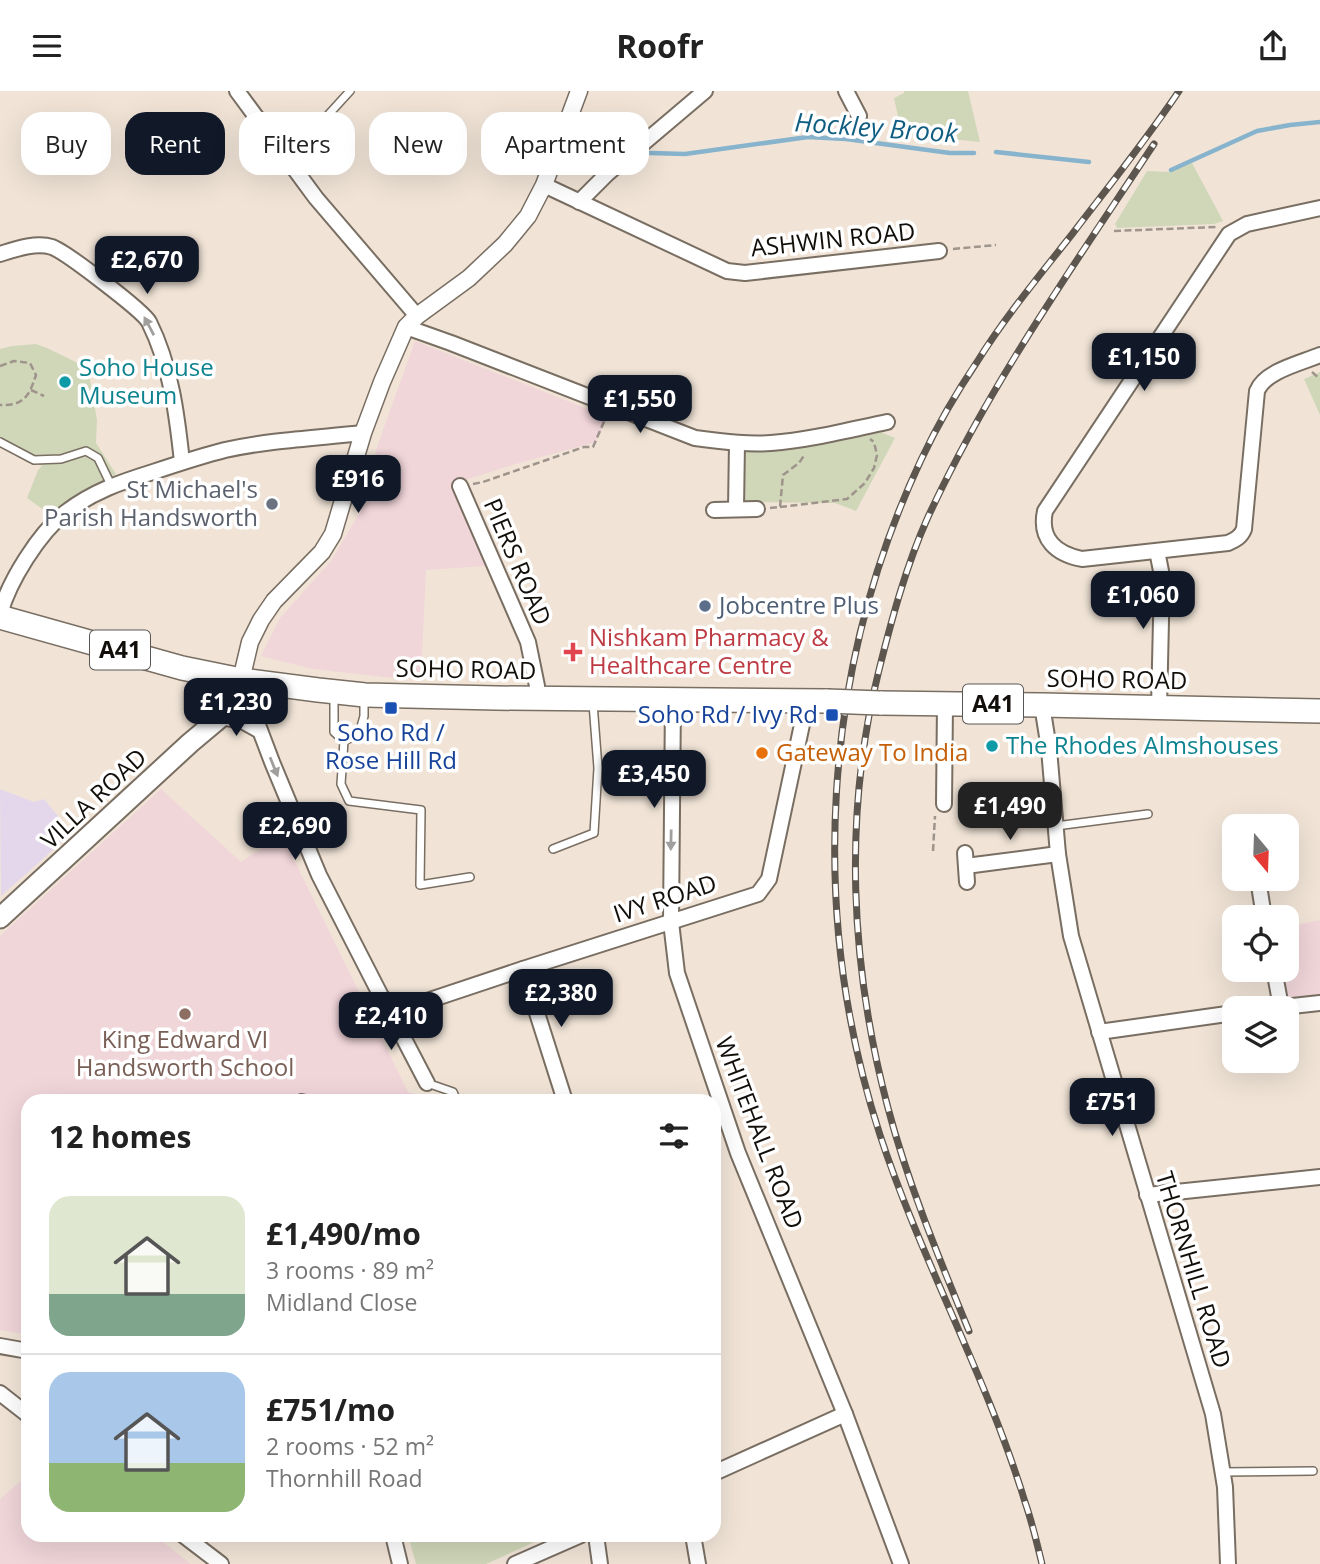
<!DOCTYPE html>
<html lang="en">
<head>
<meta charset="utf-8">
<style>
	:root { --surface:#fff; --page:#f2f2f2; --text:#222; --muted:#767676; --line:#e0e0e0; --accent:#111827 }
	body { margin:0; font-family:"Open Sans",sans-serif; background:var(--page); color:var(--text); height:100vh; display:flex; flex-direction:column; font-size:26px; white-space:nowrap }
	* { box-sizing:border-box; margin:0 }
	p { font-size:23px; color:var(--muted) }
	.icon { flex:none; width:38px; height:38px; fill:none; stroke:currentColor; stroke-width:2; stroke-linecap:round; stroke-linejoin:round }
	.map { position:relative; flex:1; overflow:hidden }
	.details { position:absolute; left:21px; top:1003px; width:700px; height:448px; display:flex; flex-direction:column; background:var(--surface); border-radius:21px; box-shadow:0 7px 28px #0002 }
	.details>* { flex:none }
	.banner { position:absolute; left:21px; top:21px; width:700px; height:63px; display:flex; gap:14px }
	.needle { width:46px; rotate:161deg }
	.buttons { position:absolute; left:1222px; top:723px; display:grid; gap:14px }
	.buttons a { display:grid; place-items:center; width:77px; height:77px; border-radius:14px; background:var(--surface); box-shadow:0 7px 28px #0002; font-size:35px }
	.price { position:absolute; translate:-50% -60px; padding:0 16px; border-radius:14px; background:var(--accent); color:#fff; font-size:23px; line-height:46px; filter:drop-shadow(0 2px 4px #0008) }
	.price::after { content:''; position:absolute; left:50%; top:42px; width:21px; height:16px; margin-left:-10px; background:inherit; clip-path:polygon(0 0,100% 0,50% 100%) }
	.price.on { background:#222; color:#fff }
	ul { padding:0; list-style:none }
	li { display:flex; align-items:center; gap:21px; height:175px; padding:0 28px }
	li+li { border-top:2px solid var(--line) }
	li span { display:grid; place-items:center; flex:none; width:196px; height:140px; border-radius:21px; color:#555 }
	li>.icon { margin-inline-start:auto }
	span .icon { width:84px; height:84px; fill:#fffc; stroke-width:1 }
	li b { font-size:30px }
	h2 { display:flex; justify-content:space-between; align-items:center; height:84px; padding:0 28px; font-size:30px }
	.tag { padding:0 24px; border-radius:21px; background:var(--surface); box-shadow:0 7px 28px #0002; font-size:24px; line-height:63px }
	.tag.on { background:var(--accent); color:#fff }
	header { display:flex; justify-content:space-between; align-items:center; height:91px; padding:0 28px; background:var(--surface); font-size:32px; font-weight:700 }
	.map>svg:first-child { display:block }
	.education { fill:#f0d5d9 }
	.medical { fill:#e4d7eb }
	.green { fill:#d0d7b9 }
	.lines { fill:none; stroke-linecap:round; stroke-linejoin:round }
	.stream { stroke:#87b3cd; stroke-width:4.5 }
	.service-casing { stroke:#796e62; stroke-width:10 }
	.minor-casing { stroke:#796e62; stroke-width:18 }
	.tertiary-casing { stroke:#796e62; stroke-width:19 }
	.secondary-casing { stroke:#796e62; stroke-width:23 }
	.trunk-casing { stroke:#796e62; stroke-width:26 }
	.path { stroke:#9e948b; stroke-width:2.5; stroke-dasharray:7 3.5; stroke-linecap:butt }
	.service { stroke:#fff; stroke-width:7 }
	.minor { stroke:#fff; stroke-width:14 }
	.tertiary { stroke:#fff; stroke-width:16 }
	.secondary { stroke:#fff; stroke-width:19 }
	.trunk { stroke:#fff; stroke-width:23 }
	.rail-casing { stroke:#5d564f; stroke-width:7 }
	.rail { stroke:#fff; stroke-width:4.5; stroke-dasharray:13; stroke-linecap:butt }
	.trunk-bridge-casing { stroke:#796e62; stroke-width:26; stroke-linecap:butt }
	.trunk-bridge { stroke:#fff; stroke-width:23 }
	.oneway { fill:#a09f9d }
	.culture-dot { fill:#0f9aa8; stroke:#fff; stroke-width:2.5 }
	.worship-dot { fill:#6b7280; stroke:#fff; stroke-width:2.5 }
	.service-dot { fill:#5c6f8a; stroke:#fff; stroke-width:2.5 }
	.health-dot { fill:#e0444e; stroke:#fff; stroke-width:2.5 }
	.transit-dot { fill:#1a4fb4; stroke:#fff; stroke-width:2.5 }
	.food-dot { fill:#e8710a; stroke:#fff; stroke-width:2.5 }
	.education-dot { fill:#8d6e63; stroke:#fff; stroke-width:2.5 }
	.labels { text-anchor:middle; stroke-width:7; stroke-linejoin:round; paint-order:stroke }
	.shield { fill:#fff; stroke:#595654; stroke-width:2 }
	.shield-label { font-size:23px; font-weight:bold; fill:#120e0a }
	.street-label { font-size:24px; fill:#120e0a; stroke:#fff }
	.culture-label { font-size:24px; fill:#0d838f; stroke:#fff; text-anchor:start }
	.worship-label { font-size:24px; fill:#5b616d; stroke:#fff; text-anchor:end }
	.service-label { font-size:24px; fill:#4e5e75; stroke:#fff; text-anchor:start }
	.health-label { font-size:24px; fill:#be3a42; stroke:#fff; text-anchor:start }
	.transit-label { font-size:24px; fill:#164399; stroke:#fff; text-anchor:end }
	.food-label { font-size:24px; fill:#c56008; stroke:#fff; text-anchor:start }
	.education-label { font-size:24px; fill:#785e54; stroke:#fff }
	.water-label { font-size:26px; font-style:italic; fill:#115e82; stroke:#fff }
</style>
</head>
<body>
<header><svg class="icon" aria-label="menu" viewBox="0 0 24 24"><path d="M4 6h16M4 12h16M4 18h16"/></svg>Roofr<svg class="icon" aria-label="share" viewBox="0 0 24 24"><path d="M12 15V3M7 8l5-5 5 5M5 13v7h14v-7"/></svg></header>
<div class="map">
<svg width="1320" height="1473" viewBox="0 0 1320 1473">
	<rect width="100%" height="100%" fill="#f1e4d7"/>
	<!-- education -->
	<g class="education">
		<path d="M415,250l193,76 -12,25 -77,21 -67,21 33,82 -59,4 -5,109 -28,-1 -80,-9 -52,-13 19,-38 51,-57 29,-49 18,-68z"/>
		<path d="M161,698l80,73 41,-27 126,257 33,9h-413v234l-28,-5v-394z"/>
		<path d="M1320,829v75l-32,3 -4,-28 2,-1v-42z"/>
		<path d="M28,1384v60h126l37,29h-191v-65z"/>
	</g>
	<!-- medical -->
	<path class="medical" d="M0,698l34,13 10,-3 28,34 -71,63z"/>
	<!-- green -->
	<g class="green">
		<path d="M904,0h64l12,51 -78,-8 -8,-36 10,-5z"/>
		<path d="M1192,72l31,58 -9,3 -97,4 -2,-4 32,-53 23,1z"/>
		<path d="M36,253l11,4 41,20 9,52 -1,23 20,31 -68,39 -21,-15 11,-28 4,-4 -42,-19v-98l12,-3z"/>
		<path d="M1320,281v43l-16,-36z"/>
		<path d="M876,339l19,8 -39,73 -21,-8 -90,-1v-51z"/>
		<path d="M408,1444h142l-64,29h-70z"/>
	</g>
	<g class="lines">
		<!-- stream -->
		<g class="stream">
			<path d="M489,29l20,15 25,10"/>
			<path d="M996,61l93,10"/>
			<path d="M650,62l35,1 123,-17 38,2 104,14h24"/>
			<path d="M1171,79l86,-39 33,-6 30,-3"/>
		</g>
		<!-- service casing -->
		<g class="service-casing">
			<g id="service">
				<path d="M284,64l24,-18 42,-46"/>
				<path d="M0,351l34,18 27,-1 25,-8 12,7 13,27"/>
				<path d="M334,604v37l10,9 15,-7 5,-18v-17"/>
				<path d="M344,650l-3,43 8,17 72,9 -1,75 50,-8"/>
				<path d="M1056,735l92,-12"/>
				<path d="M553,758l41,-16 4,-65 -5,-65"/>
				<path d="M427,992l26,9 4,9"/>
				<path d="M301,1007l14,3"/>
				<path d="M1223,1381l90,-1"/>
			</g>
		</g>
		<!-- minor casing -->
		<g class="minor-casing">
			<g id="minor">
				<path d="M237,0l79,107 101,118"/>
				<path d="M846,0l13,25"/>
				<path d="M544,94l183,86 18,2 194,-22"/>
				<path d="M579,111l28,-28 98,-83"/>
				<path d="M1320,117l-73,16 -18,10 -184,277c-6,28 11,43 37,48l146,-16c7,-3 13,-6 16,-14l13,-138c8,-20 44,-28 63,-36"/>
				<path d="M0,163c16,-5 36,-12 52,-7 14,5 91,64 97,75 22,44 28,93 33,140"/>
				<path d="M406,236l45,16 244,95c25,3 51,7 76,5 39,-3 78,-13 116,-21"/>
				<path d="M460,395l68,156 9,44v12"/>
				<path d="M736,418l1,-66"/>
				<path d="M714,419l43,-1"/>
				<path d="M1157,460l5,25 -3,132"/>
				<path d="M0,523c9,-33 39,-81 66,-102 28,-21 55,-30 87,-40 24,-8 48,-16 72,-22 45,-10 92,-12 138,-17"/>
				<path d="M241,589l31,82 47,113 62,121 7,8 7,3 8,30 24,46"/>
				<path d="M673,607l-2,224 6,51 61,180 107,261 56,150"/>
				<path d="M1042,614l7,44 9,105 13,82 142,478 12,73 3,77"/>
				<path d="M221,626l21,4 18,10"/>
				<path d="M944,713l1,-100"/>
				<path d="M965,762l2,29"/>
				<path d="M966,775l92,-12"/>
				<path d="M1258,788l6,38"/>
				<path d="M523,878l42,132"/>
				<path d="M1274,878l7,38"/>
				<path d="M395,916l23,-3 105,-35 235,-75 11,-15 38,-178"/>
				<path d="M1274,917l46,-5"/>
				<path d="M1099,941l135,-19"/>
				<path d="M1147,1104l173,-18"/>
				<path d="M0,1255l28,5"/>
				<path d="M0,1302l28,22"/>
				<path d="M714,1382l131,-59"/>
				<path d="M183,1444l38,29"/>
				<path d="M393,1444l7,29"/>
				<path d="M596,1444l4,29"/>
				<path d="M693,1444l5,29"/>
				<path d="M515,1473l66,-29"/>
			</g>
		</g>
		<!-- tertiary casing -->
		<g class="tertiary-casing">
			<path id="tertiary" d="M241,589l9,-38 11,-22 13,-19 48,-49 11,-18 30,-101 19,-51 24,-55 11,-11 52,-38 36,-34 23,-28 16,-31 35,-94"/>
		</g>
		<!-- secondary casing -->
		<g class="secondary-casing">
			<path id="secondary" d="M0,827l190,-175 31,-26 20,-37"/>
		</g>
		<!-- trunk casing -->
		<g class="trunk-casing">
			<g id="trunk">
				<path d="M0,526l182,51 59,12 77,10 47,5 131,3 331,3"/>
				<path d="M880,612l162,2 278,6"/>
			</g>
		</g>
		<!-- path -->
		<g class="path">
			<path d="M1114,140l102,-4"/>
			<path d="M953,158l43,-4"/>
			<path d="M0,275l14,-5 16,2 6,12c-7,21 -12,31 -36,30"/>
			<path d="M1312,281l8,7"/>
			<path d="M31,299l13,6"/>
			<path d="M473,393l10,-2 101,-35h9l13,-30"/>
			<path d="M780,416l67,-8 18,-16 9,-15 3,-13 -3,-13 -4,-3"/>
			<path d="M770,417l10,-1 3,-32 16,-12 6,-9"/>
			<path d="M933,760l2,-35"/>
		</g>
		<!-- service -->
		<use href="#service" class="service"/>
		<!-- minor -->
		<use href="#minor" class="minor"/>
		<!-- tertiary -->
		<use href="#tertiary" class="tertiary"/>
		<!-- secondary -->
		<use href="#secondary" class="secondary"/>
		<!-- trunk -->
		<use href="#trunk" class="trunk"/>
		<!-- rail casing -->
		<g class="rail-casing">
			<g id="rail">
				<path d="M969,1240c-30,-73 -61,-147 -81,-223 -38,-143 -45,-294 -9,-438 13,-52 27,-104 49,-153 61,-132 146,-252 226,-373"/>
				<path d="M1042,1473c-5,-21 -10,-42 -17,-62 -38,-125 -104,-242 -145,-367 -72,-221 -58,-465 41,-675 16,-34 35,-67 56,-98 28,-45 63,-87 96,-129 36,-47 73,-93 106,-142"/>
			</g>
		</g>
		<!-- rail -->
		<use href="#rail" class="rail"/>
		<!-- trunk-bridge casing -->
		<g class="trunk-bridge-casing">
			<path id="trunk-bridge" d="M827,610l53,2"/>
		</g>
		<!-- trunk-bridge -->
		<use href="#trunk-bridge" class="trunk-bridge"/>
	</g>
	<!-- one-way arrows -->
	<defs><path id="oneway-solid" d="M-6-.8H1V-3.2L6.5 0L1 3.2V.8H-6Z" transform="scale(1.75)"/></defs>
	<g class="oneway">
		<use href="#oneway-solid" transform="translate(149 235) rotate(-118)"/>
		<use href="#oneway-solid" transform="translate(274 676) rotate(68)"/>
		<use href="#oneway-solid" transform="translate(671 749) rotate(91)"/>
	</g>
	<!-- markers -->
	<g class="culture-dot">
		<circle cx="65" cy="291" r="7"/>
		<circle cx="992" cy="655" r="7"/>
	</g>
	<circle class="worship-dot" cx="272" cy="413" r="7"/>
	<circle class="service-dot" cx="705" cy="515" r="7"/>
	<path class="health-dot" d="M569.5 550.5h7v7h7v7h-7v7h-7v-7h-7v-7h7z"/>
	<g class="transit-dot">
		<rect x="384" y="610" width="14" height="14" rx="3.5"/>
		<rect x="825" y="617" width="14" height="14" rx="3.5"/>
	</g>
	<circle class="food-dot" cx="762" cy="662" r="7"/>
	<circle class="education-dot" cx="185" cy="923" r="7"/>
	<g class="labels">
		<!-- shield labels -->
		<g class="shield">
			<rect x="90" y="539.5" width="60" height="39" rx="5"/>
			<rect x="963" y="593.5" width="60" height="39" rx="5"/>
		</g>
		<g class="shield-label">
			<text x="120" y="567">A41</text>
			<text x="993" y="621">A41</text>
		</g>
		<!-- street labels -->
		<g class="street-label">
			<text transform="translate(833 149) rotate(-6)" y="8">ASHWIN ROAD</text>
			<text transform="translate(517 471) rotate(67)" y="8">PIERS ROAD</text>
			<text transform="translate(466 579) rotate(1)" y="8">SOHO ROAD</text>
			<text transform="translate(1117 589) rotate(1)" y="8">SOHO ROAD</text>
			<text transform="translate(94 708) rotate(-43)" y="8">VILLA ROAD</text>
			<text transform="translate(665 808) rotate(-18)" y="8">IVY ROAD</text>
			<text transform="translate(759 1042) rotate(69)" y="8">WHITEHALL ROAD</text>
			<text transform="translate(1193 1179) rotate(73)" y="8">THORNHILL ROAD</text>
		</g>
		<!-- culture labels -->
		<g class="culture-label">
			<text x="79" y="285">Soho House<tspan x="79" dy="28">Museum</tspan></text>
			<text x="1006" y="663">The Rhodes Almshouses</text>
		</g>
		<!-- worship labels -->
		<g class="worship-label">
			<text x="258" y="407">St Michael's<tspan x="258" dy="28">Parish Handsworth</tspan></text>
		</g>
		<!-- service labels -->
		<g class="service-label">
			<text x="719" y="523">Jobcentre Plus</text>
		</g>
		<!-- health labels -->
		<g class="health-label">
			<text x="589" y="555">Nishkam Pharmacy &amp;<tspan x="589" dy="28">Healthcare Centre</tspan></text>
		</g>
		<!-- transit labels -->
		<g class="transit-label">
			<text x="818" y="632">Soho Rd / Ivy Rd</text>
			<text x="391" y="650" text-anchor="middle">Soho Rd /<tspan x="391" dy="28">Rose Hill Rd</tspan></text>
		</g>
		<!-- food labels -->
		<g class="food-label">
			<text x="776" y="670">Gateway To India</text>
		</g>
		<!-- education labels -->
		<g class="education-label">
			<text x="185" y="957">King Edward VI<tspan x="185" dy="28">Handsworth School</tspan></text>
		</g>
		<!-- water labels -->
		<g class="water-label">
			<text transform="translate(876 37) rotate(4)" y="9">Hockley Brook</text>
		</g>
	</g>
</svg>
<div class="buttons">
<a><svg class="needle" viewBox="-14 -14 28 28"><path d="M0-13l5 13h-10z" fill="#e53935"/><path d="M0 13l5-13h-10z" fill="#767676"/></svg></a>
<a><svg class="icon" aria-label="locate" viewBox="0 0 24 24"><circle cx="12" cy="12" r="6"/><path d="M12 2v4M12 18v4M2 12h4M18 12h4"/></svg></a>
<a><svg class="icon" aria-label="layers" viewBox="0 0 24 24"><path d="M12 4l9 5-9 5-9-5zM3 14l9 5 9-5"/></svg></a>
</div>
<b class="price" style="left:147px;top:205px">£2,670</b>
<b class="price" style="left:1144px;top:302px">£1,150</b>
<b class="price" style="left:640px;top:344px">£1,550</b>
<b class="price" style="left:358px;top:424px">£916</b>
<b class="price" style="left:1143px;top:540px">£1,060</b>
<b class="price" style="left:236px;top:647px">£1,230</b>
<b class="price" style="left:654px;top:719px">£3,450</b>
<b class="price on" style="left:1010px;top:751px">£1,490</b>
<b class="price" style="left:295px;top:771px">£2,690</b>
<b class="price" style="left:561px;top:938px">£2,380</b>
<b class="price" style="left:391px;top:961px">£2,410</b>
<b class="price" style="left:1112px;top:1047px">£751</b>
<div class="banner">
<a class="tag">Buy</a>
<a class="tag on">Rent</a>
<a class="tag">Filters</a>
<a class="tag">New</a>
<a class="tag">Apartment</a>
</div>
<section class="details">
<h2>12 homes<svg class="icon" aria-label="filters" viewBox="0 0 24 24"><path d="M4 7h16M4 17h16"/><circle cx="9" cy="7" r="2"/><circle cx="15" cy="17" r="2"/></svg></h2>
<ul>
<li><span style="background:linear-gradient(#dfe7d0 70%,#7fa58c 0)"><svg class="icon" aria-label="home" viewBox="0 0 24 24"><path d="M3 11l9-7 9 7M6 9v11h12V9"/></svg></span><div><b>£1,490/mo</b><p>3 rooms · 89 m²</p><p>Midland Close</p></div></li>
<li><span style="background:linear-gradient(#a9c7e8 65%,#8fb573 0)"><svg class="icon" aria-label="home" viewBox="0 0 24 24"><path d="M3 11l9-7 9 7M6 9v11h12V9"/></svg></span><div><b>£751/mo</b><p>2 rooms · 52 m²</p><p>Thornhill Road</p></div></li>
</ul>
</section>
</div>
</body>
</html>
